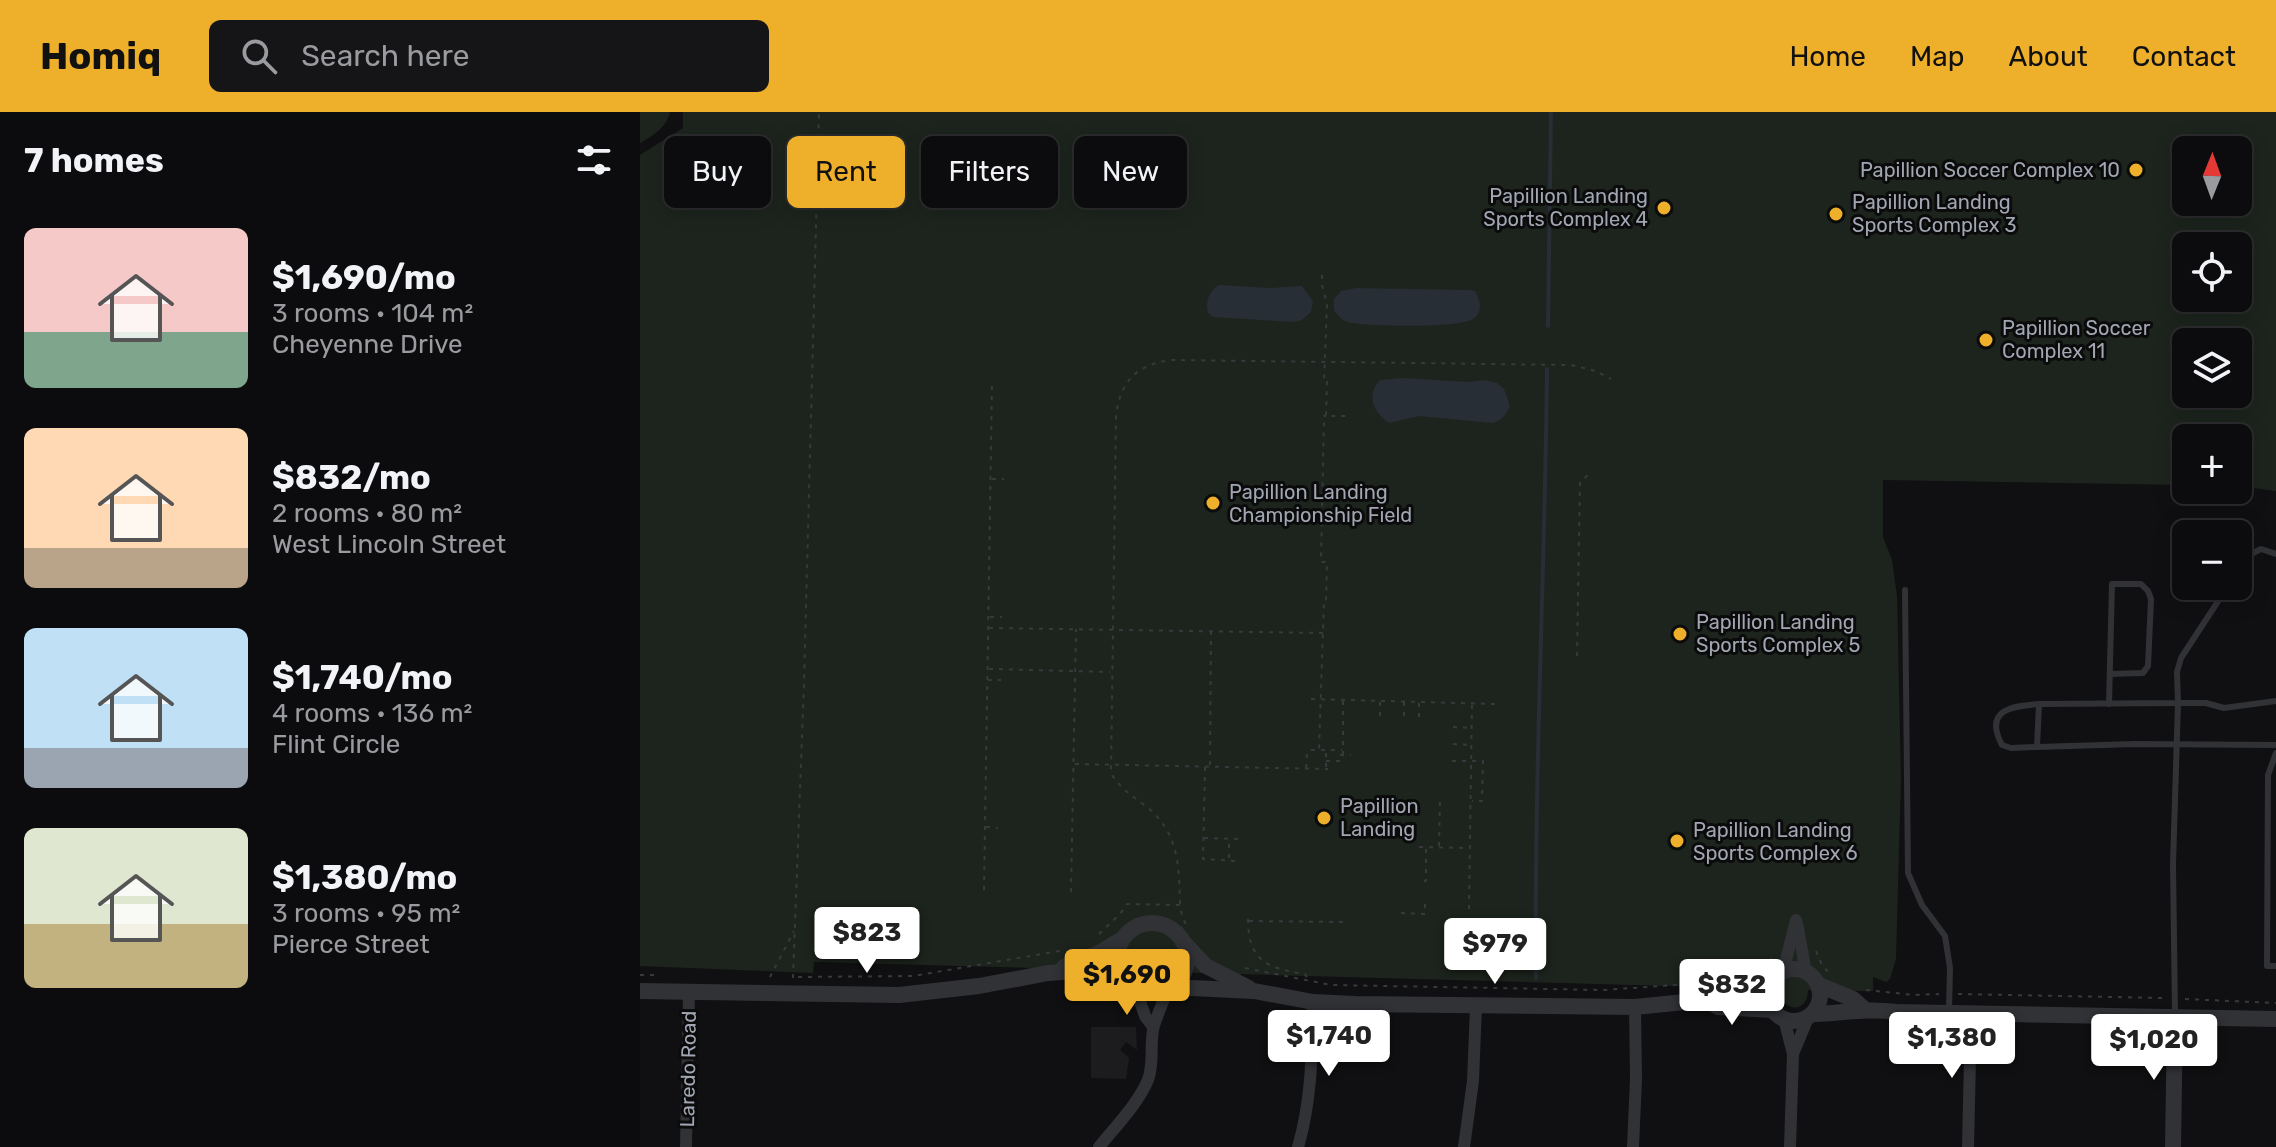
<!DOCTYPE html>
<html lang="en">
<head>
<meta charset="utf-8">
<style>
	:root { --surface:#0c0c0e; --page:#151517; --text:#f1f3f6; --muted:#9a9b9e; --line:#2c2c2e; --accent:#eeaf2b }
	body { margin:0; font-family:Rubik,sans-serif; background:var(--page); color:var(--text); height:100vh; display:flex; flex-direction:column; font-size:30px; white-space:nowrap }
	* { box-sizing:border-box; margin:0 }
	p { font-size:26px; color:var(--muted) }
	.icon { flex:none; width:44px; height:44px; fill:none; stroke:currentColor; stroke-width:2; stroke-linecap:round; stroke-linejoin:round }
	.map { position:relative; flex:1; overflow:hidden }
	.sheet { display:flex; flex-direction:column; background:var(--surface); width:640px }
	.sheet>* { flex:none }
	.hud { position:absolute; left:24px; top:24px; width:760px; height:72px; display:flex; gap:16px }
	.needle { width:52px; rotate:1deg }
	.tools { position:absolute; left:1532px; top:24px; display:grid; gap:16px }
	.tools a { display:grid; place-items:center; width:80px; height:80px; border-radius:12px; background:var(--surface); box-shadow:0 4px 20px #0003,0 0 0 2px var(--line); font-size:40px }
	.price { position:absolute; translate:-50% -68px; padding:0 18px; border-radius:8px; background:#fff; color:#222; font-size:26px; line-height:52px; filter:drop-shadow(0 2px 4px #0008) }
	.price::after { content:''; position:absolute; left:50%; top:48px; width:24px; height:18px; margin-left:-12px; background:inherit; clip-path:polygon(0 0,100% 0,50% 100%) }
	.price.active { background:var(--accent); color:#111 }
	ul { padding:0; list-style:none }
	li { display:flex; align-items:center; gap:24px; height:200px; padding:0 24px }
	li span { display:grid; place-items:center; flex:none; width:224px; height:160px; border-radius:12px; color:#555 }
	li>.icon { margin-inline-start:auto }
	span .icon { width:96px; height:96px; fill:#fffc; stroke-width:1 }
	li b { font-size:34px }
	h2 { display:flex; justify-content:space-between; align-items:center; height:96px; padding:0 24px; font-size:34px }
	.tag { padding:0 28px; border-radius:12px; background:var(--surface); box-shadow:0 4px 20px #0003,0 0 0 2px var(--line); font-size:28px; line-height:72px }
	.tag.active { background:var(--accent); color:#111 }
	header { display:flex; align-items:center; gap:48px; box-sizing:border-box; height:112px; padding:0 40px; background:var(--accent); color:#111 }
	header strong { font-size:38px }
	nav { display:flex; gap:44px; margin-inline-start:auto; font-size:28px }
	.search { width:560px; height:72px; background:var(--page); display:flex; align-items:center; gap:20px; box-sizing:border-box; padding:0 28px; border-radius:12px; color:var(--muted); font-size:30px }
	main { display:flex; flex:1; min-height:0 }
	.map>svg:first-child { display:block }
	.built { fill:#1c1c1e }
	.green { fill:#1d241d; fill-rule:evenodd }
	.water { fill:#272e35 }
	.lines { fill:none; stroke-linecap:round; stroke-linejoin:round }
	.stream { stroke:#272e35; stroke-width:4 }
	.path { stroke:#37393d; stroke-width:2; stroke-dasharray:4 6; stroke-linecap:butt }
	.service { stroke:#313236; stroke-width:6 }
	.minor { stroke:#313236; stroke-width:12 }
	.tertiary { stroke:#313236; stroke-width:16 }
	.poi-dot { fill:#eeaf2b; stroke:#0b0b0c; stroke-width:3 }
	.labels { text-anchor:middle; stroke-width:6; stroke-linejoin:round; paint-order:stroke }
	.poi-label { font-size:20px; fill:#a1a6b2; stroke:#0b0b0c; text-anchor:start }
	.street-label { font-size:20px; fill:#a1a6b2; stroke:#0b0b0c }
</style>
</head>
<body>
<header>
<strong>Homiq</strong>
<div class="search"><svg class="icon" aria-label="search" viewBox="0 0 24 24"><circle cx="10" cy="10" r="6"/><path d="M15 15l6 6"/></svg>Search here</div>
<nav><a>Home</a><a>Map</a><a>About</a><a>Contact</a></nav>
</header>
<main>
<section class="sheet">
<h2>7 homes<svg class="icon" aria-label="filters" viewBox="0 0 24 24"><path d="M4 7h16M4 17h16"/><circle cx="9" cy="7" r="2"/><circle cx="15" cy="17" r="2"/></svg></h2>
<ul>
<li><span style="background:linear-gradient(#f6c9c9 65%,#7fa58c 0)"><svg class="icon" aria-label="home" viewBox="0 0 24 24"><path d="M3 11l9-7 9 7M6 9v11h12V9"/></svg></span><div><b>$1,690/mo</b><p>3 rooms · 104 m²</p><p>Cheyenne Drive</p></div></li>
<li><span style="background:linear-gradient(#ffd9b3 75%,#b9a48a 0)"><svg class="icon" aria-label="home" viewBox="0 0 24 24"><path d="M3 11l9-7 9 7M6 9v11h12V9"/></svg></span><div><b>$832/mo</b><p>2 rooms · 80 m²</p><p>West Lincoln Street</p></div></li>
<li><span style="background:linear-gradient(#bfe0f5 75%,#9aa5b1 0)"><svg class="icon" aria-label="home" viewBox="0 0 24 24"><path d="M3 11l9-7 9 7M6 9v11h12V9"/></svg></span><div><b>$1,740/mo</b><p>4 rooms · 136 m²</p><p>Flint Circle</p></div></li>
<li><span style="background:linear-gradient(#dfe7d0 60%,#c2b280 0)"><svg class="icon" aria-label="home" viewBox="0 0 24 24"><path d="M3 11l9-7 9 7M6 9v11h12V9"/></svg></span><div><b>$1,380/mo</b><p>3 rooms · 95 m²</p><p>Pierce Street</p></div></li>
</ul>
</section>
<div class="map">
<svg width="1636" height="1035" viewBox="0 0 1636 1035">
	<rect width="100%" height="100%" fill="#101012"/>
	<!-- built -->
	<path class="built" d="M451,915h45l1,23 -11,-8 -6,8 9,8 -3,21 -35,-1z"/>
	<!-- green -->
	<g class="green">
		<path d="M0,0h30c-3,15 -17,24 -30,31z"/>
		<path d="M43,0h1593v379l-38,-5v-48h-52v47l-303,-5v57l9,23 5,36 4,182 -5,181 -6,20 -4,3 -13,-5v14l-65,-1c0,24 -27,23 -27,-1l-617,-17 -9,3 -14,-4 -327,-9 -1,11 -173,-7v-811l43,-27zM1546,38h52v52h-52zM1546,134h52v52h-52zM1546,230h52v52h-52z"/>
	</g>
	<!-- water -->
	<g class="water">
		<path d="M579,173l52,3 31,-2 11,15 -2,11 -9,8 -8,2 -81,-5 -5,-4c-3,-11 1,-22 11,-28z"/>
		<path d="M716,176l113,2 6,1c5,9 9,20 -2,28 -12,9 -109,8 -125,3 -6,-2 -10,-6 -14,-12v-11l7,-8z"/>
		<path d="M763,266l65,4 17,-2 12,3 7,6 6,17c-4,9 -8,14 -17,17l-74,-7 -30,7c-15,-11 -24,-27 -9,-43z"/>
	</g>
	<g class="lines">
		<!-- stream -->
		<g class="stream">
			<path d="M908,214l3,-214"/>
			<path d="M896,866c-2,-203 9,-406 11,-609"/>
		</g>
		<!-- path -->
		<g class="path">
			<path d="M682,163v10l5,19 -3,78h3l-1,34h25"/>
			<path d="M352,367h12"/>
			<path d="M350,505h12"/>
			<path d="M349,516l334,5"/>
			<path d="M937,544l3,-174 8,-7"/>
			<path d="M349,557l121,3"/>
			<path d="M348,568h13"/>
			<path d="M671,587l184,5"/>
			<path d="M740,604v-15"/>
			<path d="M764,604v-15"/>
			<path d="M779,605v-15"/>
			<path d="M813,615l18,1"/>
			<path d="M813,632l17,1"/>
			<path d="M681,638h21"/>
			<path d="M703,643v-55"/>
			<path d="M686,649h14v-6h11"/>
			<path d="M812,649h31l-1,40h-10"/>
			<path d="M435,652l253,5"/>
			<path d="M570,653l1,-134"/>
			<path d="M565,655l-2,92 32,2"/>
			<path d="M686,655v-17"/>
			<path d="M666,656l1,-15 3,-3h9l5,-149h2l1,-39h-6l3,-146h2"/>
			<path d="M346,715l12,1"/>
			<path d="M564,726l36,1"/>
			<path d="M799,734l1,-47"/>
			<path d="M779,735l50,1"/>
			<path d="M589,746v-18"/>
			<path d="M784,769h2v-32"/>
			<path d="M344,778l8,-507"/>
			<path d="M431,780l5,-263"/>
			<path d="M540,792c-1,-38 -1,-71 -33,-97 -13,-10 -27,-18 -36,-34l5,-357c4,-35 21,-52 56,-56l399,5 25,6 15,8"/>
			<path d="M829,797l3,-206"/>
			<path d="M761,801l24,1v-13"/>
			<path d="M608,807c0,42 19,49 57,55l3,6"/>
			<path d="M609,809l94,1v-2"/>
			<path d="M459,822l21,-20 7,-10 53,1 2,11 5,11"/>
			<path d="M1176,839l6,14 7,8"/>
			<path d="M605,856l86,17 272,5 101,-7"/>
			<path d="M1124,857l8,-11"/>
			<path d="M0,863h19"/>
			<path d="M130,865l24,-46"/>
			<path d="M158,865l115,-1 152,-26"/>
			<path d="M153,866l11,-295 15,-571"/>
			<path d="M1226,878l48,5 25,-1"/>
			<path d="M1318,882l205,4"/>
			<path d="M1545,887l91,4"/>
		</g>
		<!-- service -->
		<g class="service">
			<path d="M1598,459l15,-18 8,-4 15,5"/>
			<path d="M1588,474l-47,72 -4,14 1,31 -139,1 -2,43 99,-3 140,1"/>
			<path d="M1265,478l3,283 14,32 23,31 5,32 -1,42"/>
			<path d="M1469,592l3,-120h29l7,7 3,8 -3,67 -5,7 -33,1"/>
			<path d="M1397,635l-26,1 -9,-3c-19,-36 11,-39 37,-41"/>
			<path d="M1636,641l-8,22 -1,191h9"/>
			<path d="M1535,902l-2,-150 5,-161h28l18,5 52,-7"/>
		</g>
		<!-- minor -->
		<g class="minor">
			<path d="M1157,811l9,49"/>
			<path d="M1143,860l13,-52"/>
			<path d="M496,877l9,27 8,11"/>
			<path d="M1144,907l9,35 -3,93"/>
			<path d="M1153,942l15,-36"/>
			<path d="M46,1035l3,-155"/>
			<path d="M459,1035c17,-21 38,-42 49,-67 6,-16 2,-34 5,-50 1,-8 12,-32 15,-42"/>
			<path d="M658,1035c14,-47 14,-96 15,-145"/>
			<path d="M824,1035l9,-66 3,-75"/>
			<path d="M993,1035l3,-68 -1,-72"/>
			<path d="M1328,1035l3,-133"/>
		</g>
		<!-- tertiary -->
		<g class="tertiary">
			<circle cx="512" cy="846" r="35"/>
			<path d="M544,831l22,23 43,22"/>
			<path d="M424,855l35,-14 23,-14"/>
			<circle cx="1154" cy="883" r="26"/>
			<path d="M1179,873l34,14 10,9"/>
			<path d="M531,875l83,4 59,11 42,2 280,3 70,-7 12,-7 54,-9"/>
			<path d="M0,879l259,4 80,-9 69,-13 43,-3 33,9"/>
			<path d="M1065,888l13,7 55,3"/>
			<path d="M1174,902c29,-1 53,-6 82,-2l380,7"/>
			<path d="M1533,1035l2,-129"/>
		</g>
	</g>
	<!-- markers -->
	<g class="poi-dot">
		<circle cx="1496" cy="58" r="8"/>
		<circle cx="1024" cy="96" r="8"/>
		<circle cx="1196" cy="102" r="8"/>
		<circle cx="1346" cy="228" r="8"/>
		<circle cx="573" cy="391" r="8"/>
		<circle cx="1040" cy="522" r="8"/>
		<circle cx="684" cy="706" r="8"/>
		<circle cx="1037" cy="729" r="8"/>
	</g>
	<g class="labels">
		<!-- poi labels -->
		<g class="poi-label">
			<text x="1480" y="65" text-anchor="end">Papillion Soccer Complex 10</text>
			<text x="1008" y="91" text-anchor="end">Papillion Landing<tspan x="1008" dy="23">Sports Complex 4</tspan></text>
			<text x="1212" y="97">Papillion Landing<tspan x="1212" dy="23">Sports Complex 3</tspan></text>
			<text x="1362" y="223">Papillion Soccer<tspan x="1362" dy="23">Complex 11</tspan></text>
			<text x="589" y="387">Papillion Landing<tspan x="589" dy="23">Championship Field</tspan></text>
			<text x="1056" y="517">Papillion Landing<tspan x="1056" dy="23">Sports Complex 5</tspan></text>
			<text x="700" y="701">Papillion<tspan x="700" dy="23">Landing</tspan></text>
			<text x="1053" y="725">Papillion Landing<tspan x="1053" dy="23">Sports Complex 6</tspan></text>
		</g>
		<!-- street labels -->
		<g class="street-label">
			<text transform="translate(48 957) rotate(-89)" y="7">Laredo Road</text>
		</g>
	</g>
</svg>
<div class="tools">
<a><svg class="needle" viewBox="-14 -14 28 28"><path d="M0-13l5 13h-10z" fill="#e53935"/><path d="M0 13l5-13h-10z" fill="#9a9b9e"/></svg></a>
<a><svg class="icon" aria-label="locate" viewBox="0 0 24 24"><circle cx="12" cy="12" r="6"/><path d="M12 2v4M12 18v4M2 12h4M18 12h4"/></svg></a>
<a><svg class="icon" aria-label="layers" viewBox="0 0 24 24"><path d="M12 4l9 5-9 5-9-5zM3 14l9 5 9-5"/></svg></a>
<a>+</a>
<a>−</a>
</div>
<b class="price" style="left:227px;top:863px">$823</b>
<b class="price" style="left:855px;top:874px">$979</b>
<b class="price active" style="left:487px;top:905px">$1,690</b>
<b class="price" style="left:1092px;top:915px">$832</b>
<b class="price" style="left:689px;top:966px">$1,740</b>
<b class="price" style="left:1312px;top:968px">$1,380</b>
<b class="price" style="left:1514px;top:970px">$1,020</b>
<div class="hud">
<a class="tag">Buy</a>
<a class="tag active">Rent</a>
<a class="tag">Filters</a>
<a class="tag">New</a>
</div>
</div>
</main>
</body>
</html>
